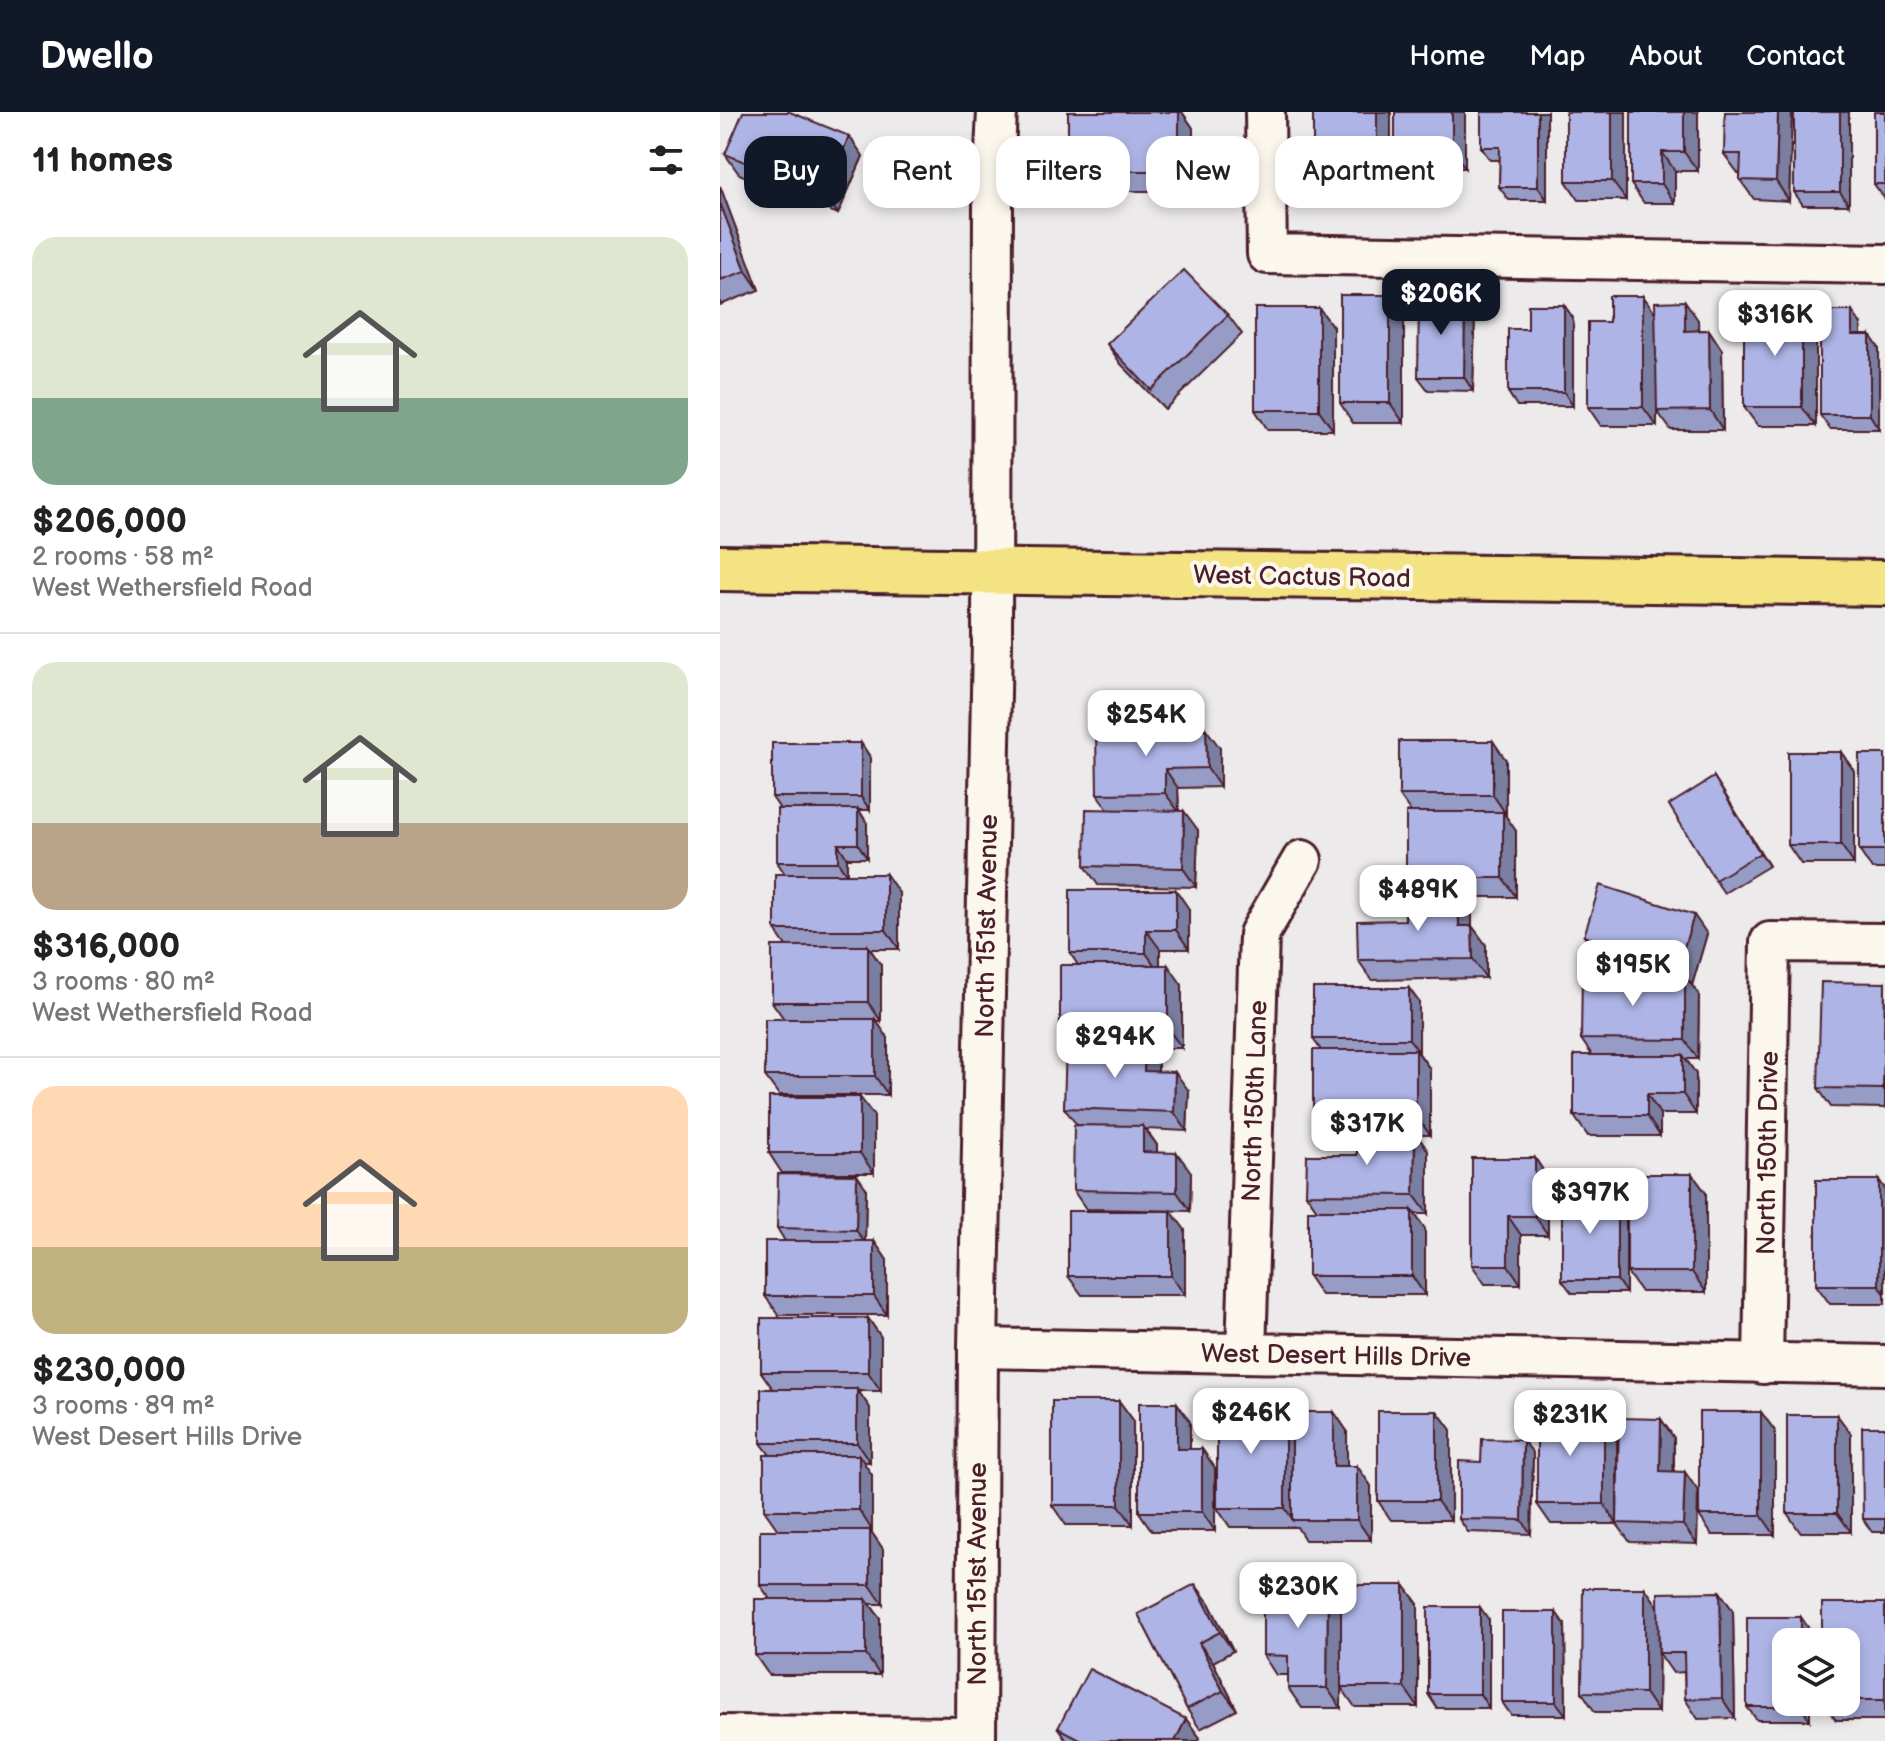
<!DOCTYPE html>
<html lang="en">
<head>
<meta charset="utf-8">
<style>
	:root { --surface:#fff; --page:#f6f6f6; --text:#222; --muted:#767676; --line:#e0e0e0; --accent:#111827 }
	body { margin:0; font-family:"Balsamiq Sans",sans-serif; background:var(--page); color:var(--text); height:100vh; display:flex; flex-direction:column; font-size:30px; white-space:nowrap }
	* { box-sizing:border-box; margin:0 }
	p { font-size:26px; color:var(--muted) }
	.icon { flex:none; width:44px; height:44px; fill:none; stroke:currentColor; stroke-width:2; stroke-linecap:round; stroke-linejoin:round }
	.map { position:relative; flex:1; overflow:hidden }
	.drawer { display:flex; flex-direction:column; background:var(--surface); width:720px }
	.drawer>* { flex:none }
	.guide { position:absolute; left:24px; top:24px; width:760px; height:72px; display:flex; gap:16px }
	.tools { position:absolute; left:1052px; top:1516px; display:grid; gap:16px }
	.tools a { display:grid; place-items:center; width:88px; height:88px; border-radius:16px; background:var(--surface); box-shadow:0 4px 12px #0003; font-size:40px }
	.price { position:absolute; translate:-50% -68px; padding:0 18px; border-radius:16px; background:#fff; color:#222; font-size:26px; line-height:52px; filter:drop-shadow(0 2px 4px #0008) }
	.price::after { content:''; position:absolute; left:50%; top:48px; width:24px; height:18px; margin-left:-12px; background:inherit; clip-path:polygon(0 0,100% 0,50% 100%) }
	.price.active { background:var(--accent); color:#fff }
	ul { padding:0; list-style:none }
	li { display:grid; align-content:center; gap:16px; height:424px; padding:0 32px }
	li+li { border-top:2px solid var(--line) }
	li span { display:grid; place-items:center; height:248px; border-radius:24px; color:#555 }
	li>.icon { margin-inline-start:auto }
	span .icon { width:144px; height:144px; fill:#fffc; stroke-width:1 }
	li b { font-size:34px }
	h2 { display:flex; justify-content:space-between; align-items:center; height:96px; padding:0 32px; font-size:34px }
	.chip { padding:0 28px; border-radius:24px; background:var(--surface); box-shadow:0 4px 12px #0003; font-size:28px; line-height:72px }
	.chip.active { background:var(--accent); color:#fff }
	header { display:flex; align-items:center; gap:48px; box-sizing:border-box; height:112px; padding:0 40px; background:var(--accent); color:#fff }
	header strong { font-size:38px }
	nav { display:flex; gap:44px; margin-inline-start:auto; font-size:28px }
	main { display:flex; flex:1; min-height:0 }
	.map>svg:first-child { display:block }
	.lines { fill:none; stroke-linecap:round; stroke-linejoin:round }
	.minor-casing { stroke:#4a1f2b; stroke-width:44 }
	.major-casing { stroke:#4a1f2b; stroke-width:50 }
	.minor { stroke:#fbf7ec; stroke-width:38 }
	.major { stroke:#f4e382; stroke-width:44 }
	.wall { fill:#969cc6; stroke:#4a1f2b; stroke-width:2 }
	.shaded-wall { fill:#7a7fa1; stroke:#4a1f2b; stroke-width:2 }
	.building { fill:#aeb5e6; stroke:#4a1f2b; stroke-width:2 }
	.labels { text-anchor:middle; stroke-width:8; stroke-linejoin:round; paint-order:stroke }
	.street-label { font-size:26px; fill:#4a1f2b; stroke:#fbf7ec }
</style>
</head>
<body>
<header>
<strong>Dwello</strong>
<nav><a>Home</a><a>Map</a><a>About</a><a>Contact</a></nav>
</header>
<main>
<section class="drawer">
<h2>11 homes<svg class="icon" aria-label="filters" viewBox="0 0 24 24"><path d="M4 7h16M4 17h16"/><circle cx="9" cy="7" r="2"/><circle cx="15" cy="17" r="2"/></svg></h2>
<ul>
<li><span style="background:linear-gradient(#dfe7d0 65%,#7fa58c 0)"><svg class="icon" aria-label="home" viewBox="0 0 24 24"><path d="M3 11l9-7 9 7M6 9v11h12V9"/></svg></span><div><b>$206,000</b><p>2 rooms · 58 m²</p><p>West Wethersfield Road</p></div></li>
<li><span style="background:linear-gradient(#dfe7d0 65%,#b9a48a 0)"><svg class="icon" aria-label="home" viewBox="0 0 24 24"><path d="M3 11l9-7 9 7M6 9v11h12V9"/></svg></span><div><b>$316,000</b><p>3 rooms · 80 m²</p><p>West Wethersfield Road</p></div></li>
<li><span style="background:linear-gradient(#ffd9b3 65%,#c2b280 0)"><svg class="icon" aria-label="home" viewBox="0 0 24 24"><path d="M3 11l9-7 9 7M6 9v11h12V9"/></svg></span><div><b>$230,000</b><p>3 rooms · 89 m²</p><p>West Desert Hills Drive</p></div></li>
</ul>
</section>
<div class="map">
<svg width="1165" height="1629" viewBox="0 0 1165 1629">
	<rect width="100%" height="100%" fill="#eceaeb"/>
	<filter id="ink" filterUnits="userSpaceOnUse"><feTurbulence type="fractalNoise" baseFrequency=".0125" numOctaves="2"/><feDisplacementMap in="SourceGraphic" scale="16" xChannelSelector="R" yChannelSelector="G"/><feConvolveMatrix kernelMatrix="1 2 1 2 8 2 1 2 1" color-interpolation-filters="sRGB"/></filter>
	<g filter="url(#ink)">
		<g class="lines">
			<!-- minor casing -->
			<g class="minor-casing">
				<g id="minor">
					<path d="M545,0l2,142 618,10"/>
					<path d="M258,1236l907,17"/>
					<path d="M526,1241l13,-419 43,-74"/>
					<path d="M1043,1252l7,-422 115,1"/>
					<path d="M0,1623l256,2"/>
					<path d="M256,1629l2,-393 14,-706 1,-450 4,-80"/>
				</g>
			</g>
			<!-- major casing -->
			<g class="major-casing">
				<path id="major" d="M0,456l1165,15"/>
			</g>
			<!-- minor -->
			<use href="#minor" class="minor"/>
			<!-- major -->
			<use href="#major" class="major"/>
		</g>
		<!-- wall -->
		<g class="wall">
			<path d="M348,0h114l11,16v63h-111l-14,-20z"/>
			<path d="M671,0v77h-65l-13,-19z"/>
			<path d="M745,0v56h-24v28h-32l-14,-20z"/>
			<path d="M827,0v88h-38l-10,-13 1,-27h-10l-9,-13z"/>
			<path d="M906,0v88h-47l-13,-19z"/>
			<path d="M978,0v59h-23v32h-31l-13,-19z"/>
			<path d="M1072,0l-3,89 -35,-2 -14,-19v-7h-2l-14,-19z"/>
			<path d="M1129,0v93h-46l-9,-13z"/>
			<path d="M1165,0v87l-11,-15z"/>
			<path d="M129,24l14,20 -25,58 -99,-40 -14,-20z"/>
			<path d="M0,74l39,104 -39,15z"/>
			<path d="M670,183l14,19v109h-51l-13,-20z"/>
			<path d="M923,184l12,18 43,6v10h11l13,20 1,80h-52l-14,-19v-17v32h-56l-13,-19 21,-85z"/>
			<path d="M745,186l10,13 -2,80 -45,-1 -10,-13z"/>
			<path d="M1082,187l14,19v108h-58l-14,-19 24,-81z"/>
			<path d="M844,193l9,13v88h-56l-9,-14 20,-63z"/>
			<path d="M599,196l14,19v103h-65l-13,-20z"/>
			<path d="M508,203l14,19 -77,75 -44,-45 -14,-20z"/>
			<path d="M1141,212v11l18,13v81h-49l-10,-14z"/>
			<path d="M141,631l9,14v53h-11l8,13v35h-20v16l52,19v56h-29l11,16v56h-5l12,17v57h-109l-14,-19 19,-57 -12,-17 14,-56 -11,-16 10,-56 -8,-12 3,-53 -8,-12z"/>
			<path d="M500,636v39l-42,1 1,23 19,19 -2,57 -98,-2 -13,-19 23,-56 -11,-16z"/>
			<path d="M1121,640l13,19v93h-53l-13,-19z"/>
			<path d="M1165,642v115h-13l-13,-19z"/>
			<path d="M786,648v54h-2l12,17v66h-56l12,17v12l14,19v33l-114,2 -14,-20 47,-40 14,-24 -13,-18 5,-66 -12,-17z"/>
			<path d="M994,665l55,89 -45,27 -9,-13z"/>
			<path d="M469,797v40h-29v16l22,20v63h-35l11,17v6l31,20 -2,40 -41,-2 11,16v7l34,20 -1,39 -104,-2 -13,-19 4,-65 -13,-17 5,-65 -9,-14 18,-64 -8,-12z"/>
			<path d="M987,822l-15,51 7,10 -1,64h-12l10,15v40h-36v22h-72l-14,-20 18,-61 -11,-16 80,-63 -63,-20 -14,-20z"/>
			<path d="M1165,871v125l-54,-1 -13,-19z"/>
			<path d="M699,890l-1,50 12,17v66h-13l11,16v63h-13l10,15v66h-104l-13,-19 9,-66 -11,-16 51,-39v-20h-31l-13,-20 8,-65 -8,-11z"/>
			<path d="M154,1004v57h-92l-13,-20z"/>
			<path d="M815,1046l13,20v57h-27v49h-36l-13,-19z"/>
			<path d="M972,1062l14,19v99h-65l-14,-20z"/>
			<path d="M1159,1068l6,9v115h-55l-14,-19z"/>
			<path d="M146,1076l-1,53h9l13,19v55h-108l-14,-19 20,-55 -8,-13z"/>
			<path d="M906,1092v89h-54l-10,-13z"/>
			<path d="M451,1099l14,19v65h-103l-14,-19z"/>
			<path d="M148,1206l13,19v54h-23l12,17v54h-7l9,13v55h-94l-14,-20 6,-55 -9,-12 12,-54 -12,-17z"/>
			<path d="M399,1289l14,19v105h-67l-14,-20z"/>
			<path d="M457,1291l13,19v27h12l13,19v63h-63l-13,-19z"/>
			<path d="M717,1299l14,19v90h-60l-13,-19z"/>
			<path d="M884,1299l13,19v65l44,-76 13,19v34l24,19 -1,53 -67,-2 -13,-18h-66l-14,-20z"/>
			<path d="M614,1300l13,19v35h10l14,20v54h-66l-8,-13h-67l-13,-19 75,-94z"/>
			<path d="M1041,1300l14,19v104h-63l-13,-20z"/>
			<path d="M1117,1303l14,19v98h-51l-13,-19z"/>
			<path d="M1165,1315v105h-13l-9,-13z"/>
			<path d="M813,1341l-2,81 -63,-2 -9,-13 22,-57z"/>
			<path d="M150,1418l13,19v55h-13l10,14v57h-111l-14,-20 15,-56 -10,-14z"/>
			<path d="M684,1473l14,19v103h-63l-14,-20v-13v34h-39l-14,-20v-13h-12l-13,-20 78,-55z"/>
			<path d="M925,1476l13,19 62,-15 13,19 2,107 -37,1 -13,-20 -1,-27 -11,1 -14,-20v-35l-1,94h-63l-13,-20z"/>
			<path d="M489,1491l24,48 -20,11 24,48 -37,19 -13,-20 -49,-95z"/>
			<path d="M1165,1491v117h-49l-13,-18h23v-60z"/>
			<path d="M769,1508v88h-52l-9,-14z"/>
			<path d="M845,1513l1,90h-55l-9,-13z"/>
			<path d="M1090,1518v90h-53l-10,-13z"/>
			<path d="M466,1607l14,19 -2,3h-131l-9,-13z"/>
		</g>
		<!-- shaded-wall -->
		<g class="shaded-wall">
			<path d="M459,0h3l11,16v63l-14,-20z"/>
			<path d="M657,0h14v77l-14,-19z"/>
			<path d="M732,0h13v56l-13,-19z"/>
			<path d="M818,0h9v88l-9,-13z"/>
			<path d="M892,0h14v88l-14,-19z"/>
			<path d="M964,0h14v59l-14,-19z"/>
			<path d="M1058,0h14l-3,89 -13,-20z"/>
			<path d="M1120,0h9v93l-9,-13z"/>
			<path d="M129,24l14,20 -25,58 -13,-19z"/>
			<path d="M708,37l13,19v28l-13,-20z"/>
			<path d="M942,40l13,19v32l-13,-19z"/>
			<path d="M0,74l39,104 -13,-19 -26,-68z"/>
			<path d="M670,183l14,19v109l-14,-20z"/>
			<path d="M923,184l14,19v111l-14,-19z"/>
			<path d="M745,186l10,13 -2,80 -9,-14z"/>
			<path d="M1082,187l14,19v108l-14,-19z"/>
			<path d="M965,189l13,19 1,30 -14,-19z"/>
			<path d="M844,193l9,13v88l-9,-14z"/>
			<path d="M599,196l14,19v103l-14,-20z"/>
			<path d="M1132,199l9,13v24l-9,-13z"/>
			<path d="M989,218l13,20 1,80 -13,-20z"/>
			<path d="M1150,223l9,13v81l-9,-14z"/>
			<path d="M486,617l14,19v39l-13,-19z"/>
			<path d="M773,629l13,19v54l-13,-19z"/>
			<path d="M141,631l9,14v53l-9,-13z"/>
			<path d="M1121,640l13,19v93l-13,-19z"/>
			<path d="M445,657l13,19 1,24 -14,-19z"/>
			<path d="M994,665l9,14 46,75 -9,-13z"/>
			<path d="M138,697l9,14v35l-9,-14z"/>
			<path d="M464,699l14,19 -2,57 -13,-19z"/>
			<path d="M783,700l13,19v66l-13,-19z"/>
			<path d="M118,732l9,14v17l-9,-13z"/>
			<path d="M166,762l13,19v56l-13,-19z"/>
			<path d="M456,778l13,19v40l-13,-19z"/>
			<path d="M738,783l14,19v31l-13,-19z"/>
			<path d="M974,803l13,19 -15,51 -14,-19z"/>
			<path d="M752,814l14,19v33l-13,-19z"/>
			<path d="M426,818l14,19v24l-14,-20z"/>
			<path d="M148,834l13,19v56l-13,-19z"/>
			<path d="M448,853l14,20v63l-14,-19z"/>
			<path d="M965,864l14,19 -1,64 -13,-19z"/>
			<path d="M689,876l10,14v50l-10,-13z"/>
			<path d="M155,907l13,19v57l-13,-19z"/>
			<path d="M1165,927v52l-2,-2z"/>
			<path d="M425,934l13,19v25l-14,-19z"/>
			<path d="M696,938l14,19v66l-14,-20z"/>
			<path d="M963,943l13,19v40l-13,-20z"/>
			<path d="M455,960l14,19 -2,40 -13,-19z"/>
			<path d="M927,982l13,20v22l-13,-20z"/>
			<path d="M140,985l14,19v57l-14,-20z"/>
			<path d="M423,1014l14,19 -1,26 -13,-19z"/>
			<path d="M695,1020l13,19v63l-14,-19z"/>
			<path d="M457,1041l14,19 -1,39 -13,-19z"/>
			<path d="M815,1046l13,20v57l-13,-19z"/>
			<path d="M972,1062l14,19v99l-14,-20z"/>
			<path d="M137,1063l9,13 -1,55 -9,-13z"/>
			<path d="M1159,1068l6,9v105l-6,-9z"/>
			<path d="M897,1079l9,13v89l-9,-13z"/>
			<path d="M692,1098l13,19v66l-13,-19z"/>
			<path d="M451,1099l14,19v65l-14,-19z"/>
			<path d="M788,1104l13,19v49l-13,-19z"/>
			<path d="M154,1129l13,19v55l-13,-19z"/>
			<path d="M148,1206l13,19v54l-13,-19z"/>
			<path d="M137,1277l13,19v54l-13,-19z"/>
			<path d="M399,1289l14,19v105l-14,-20z"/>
			<path d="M457,1291l13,19v46l-13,-19z"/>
			<path d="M565,1292l14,20 -6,96 -8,-12z"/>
			<path d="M717,1299l14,19v90l-14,-19z"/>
			<path d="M884,1299l13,19v94l-13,-20z"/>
			<path d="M614,1300l13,19v55l-13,-20z"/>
			<path d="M1041,1300l14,19v104l-14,-20z"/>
			<path d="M1117,1303l14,19v98l-14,-19z"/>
			<path d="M941,1307l13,19 -1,53 -13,-20z"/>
			<path d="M803,1328l10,13 -2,81 -9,-14z"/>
			<path d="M482,1337l13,19v63l-13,-19z"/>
			<path d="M139,1343l13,20v55l-13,-20z"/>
			<path d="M637,1354l14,20v54l-14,-20z"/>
			<path d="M965,1360l13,19 -1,53 -14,-19z"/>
			<path d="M150,1418l13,19v55l-13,-19z"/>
			<path d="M608,1470l14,19 -1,107 -14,-20z"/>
			<path d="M475,1472l14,19 24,48 -13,-19z"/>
			<path d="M684,1473l14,19v103l-14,-20z"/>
			<path d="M925,1476l14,20 -1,104 -13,-19z"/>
			<path d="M1000,1480l13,19 2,107 -13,-20z"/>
			<path d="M146,1487l14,19v57l-14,-20z"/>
			<path d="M760,1495l9,13v88l-9,-14z"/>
			<path d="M836,1500l9,13 1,90 -10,-13z"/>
			<path d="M1081,1505l9,13v12h-9z"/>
			<path d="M479,1531l14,19 24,48 -14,-19z"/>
			<path d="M1081,1590h9v18l-9,-13z"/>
			<path d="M466,1607l14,19 -2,3h-23z"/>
		</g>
		<!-- building -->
		<g class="building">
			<path d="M23,0h47l59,24 -24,59 -100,-41z"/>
			<rect x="348" y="0" width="111" height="59"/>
			<rect x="593" y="0" width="64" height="58"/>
			<path d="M675,0h57v37h-24v27h-33z"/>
			<path d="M761,0h57v75h-39l1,-40h-19z"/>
			<rect x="846" y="0" width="46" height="69"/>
			<path d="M911,0h53v40h-22v32h-31z"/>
			<path d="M1005,0h53l-2,69 -36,-1 1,-26h-17z"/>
			<rect x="1074" y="0" width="46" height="80"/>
			<rect x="1154" y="0" width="11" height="72"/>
			<path d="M0,91l26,68 -26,9z"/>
			<path d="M464,158l44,45 -77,75 -44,-46z"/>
			<rect x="620" y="183" width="50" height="108"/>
			<path d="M889,184h34v111h-55v-85h21z"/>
			<path d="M699,185l46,1 -1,79h-46z"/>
			<path d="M1048,187h34v108h-58v-81h24z"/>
			<path d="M965,189v30l24,-1 1,80 -53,1 -2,-109z"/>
			<path d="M808,193h36v87h-56v-63h20z"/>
			<rect x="535" y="196" width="64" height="102"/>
			<path d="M1100,199h32v24h18v80h-50z"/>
			<path d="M486,617l1,39 -42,1v24l-68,1 -1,-64z"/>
			<rect x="679" y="629" width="94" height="54"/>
			<rect x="52" y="631" width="89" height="54"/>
			<rect x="1068" y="640" width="53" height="93"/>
			<rect x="1139" y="642" width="26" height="96"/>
			<path d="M994,665l46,76 -45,27 -46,-75z"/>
			<path d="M57,697h81v35h-20v18h-61z"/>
			<path d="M366,697l98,2 -1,57 -98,-2z"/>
			<rect x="686" y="700" width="97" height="66"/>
			<rect x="55" y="762" width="111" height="56"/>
			<path d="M880,773l94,30 -16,51 -94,-30z"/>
			<path d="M350,778h106v40h-30v23h-76z"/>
			<path d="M738,783l1,31h13l1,33 -115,1 -1,-39 48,-1v-24z"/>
			<rect x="52" y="834" width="96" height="56"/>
			<rect x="340" y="853" width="108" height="64"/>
			<path d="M862,863l103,1v64l-104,-1z"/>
			<path d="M1101,870l64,1 -2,106 -65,-1z"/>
			<rect x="593" y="876" width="96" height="51"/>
			<rect x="45" y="907" width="110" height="57"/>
			<path d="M346,931l79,3 -1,25 31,1 -1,40 -110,-4z"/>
			<rect x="593" y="938" width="103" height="65"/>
			<path d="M854,943h109v39h-36v22h-73z"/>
			<rect x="49" y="985" width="91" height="56"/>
			<path d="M354,1013l69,1v26l34,1v39l-104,-2z"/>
			<path d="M637,1020h58l-1,63 -108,-1 1,-39h50z"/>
			<path d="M752,1046h63v58h-27v49h-36z"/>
			<path d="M58,1062l79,1 -1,55 -79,-2z"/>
			<rect x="907" y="1062" width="65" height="98"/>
			<rect x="1096" y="1068" width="63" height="105"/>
			<rect x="842" y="1079" width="55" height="89"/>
			<rect x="588" y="1098" width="104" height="66"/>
			<rect x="348" y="1099" width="103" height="65"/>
			<rect x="45" y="1129" width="109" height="55"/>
			<rect x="41" y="1206" width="107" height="54"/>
			<rect x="41" y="1277" width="96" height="54"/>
			<rect x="332" y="1289" width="67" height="104"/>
			<path d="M419,1291h38v46h25v63h-63z"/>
			<rect x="497" y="1292" width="68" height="104"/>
			<rect x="658" y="1299" width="59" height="90"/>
			<rect x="817" y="1299" width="67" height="93"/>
			<path d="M572,1300h42v54h23v54h-65z"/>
			<rect x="979" y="1300" width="62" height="103"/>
			<rect x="1067" y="1303" width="50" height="98"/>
			<path d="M899,1306l42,1 -1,52 25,1 -2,53 -66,-2z"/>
			<path d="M1142,1315h23v92h-22z"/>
			<path d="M762,1327l41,1 -1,80 -63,-1v-58l22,1z"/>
			<rect x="44" y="1343" width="95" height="55"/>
			<rect x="40" y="1418" width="110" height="55"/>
			<path d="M543,1469l65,1 -1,106h-39v-32l-25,-1z"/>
			<path d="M475,1472l25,48 -21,11 24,48 -36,18 -49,-95z"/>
			<rect x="621" y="1473" width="63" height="102"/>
			<path d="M863,1476h62v105l-63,-1z"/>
			<path d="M1000,1480l2,106 -37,1 -1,-46h-25l-1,-60z"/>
			<rect x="35" y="1487" width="111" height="56"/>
			<path d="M1102,1491h63v97h-39v-58h-24z"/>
			<rect x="708" y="1495" width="52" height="87"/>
			<rect x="782" y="1500" width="54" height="90"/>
			<path d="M1027,1505h54v25h-15v60h15v5h-54z"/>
			<path d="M369,1557l97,50 -11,22h-92l-25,-13z"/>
		</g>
	</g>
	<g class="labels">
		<!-- street labels -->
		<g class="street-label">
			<text transform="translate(582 464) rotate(1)" y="9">West Cactus Road</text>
			<text transform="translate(266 814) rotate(-89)" y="9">North 151st Avenue</text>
			<text transform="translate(534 989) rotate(-88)" y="9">North 150th Lane</text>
			<text transform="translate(1047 1041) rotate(-89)" y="9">North 150th Drive</text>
			<text transform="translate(616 1243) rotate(1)" y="9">West Desert Hills Drive</text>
			<text transform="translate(257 1462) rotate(-90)" y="9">North 151st Avenue</text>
		</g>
	</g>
</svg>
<div class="tools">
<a><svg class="icon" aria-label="layers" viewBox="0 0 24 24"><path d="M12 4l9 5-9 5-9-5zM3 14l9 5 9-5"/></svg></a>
</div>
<b class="price active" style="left:721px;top:225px">$206K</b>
<b class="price" style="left:1055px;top:246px">$316K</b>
<b class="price" style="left:426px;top:646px">$254K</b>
<b class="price" style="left:698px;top:821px">$489K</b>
<b class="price" style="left:913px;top:896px">$195K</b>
<b class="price" style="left:395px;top:968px">$294K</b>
<b class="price" style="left:647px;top:1055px">$317K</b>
<b class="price" style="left:870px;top:1124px">$397K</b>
<b class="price" style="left:531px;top:1344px">$246K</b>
<b class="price" style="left:850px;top:1346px">$231K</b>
<b class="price" style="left:578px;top:1518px">$230K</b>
<div class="guide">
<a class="chip active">Buy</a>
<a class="chip">Rent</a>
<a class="chip">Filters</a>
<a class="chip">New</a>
<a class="chip">Apartment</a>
</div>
</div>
</main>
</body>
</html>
